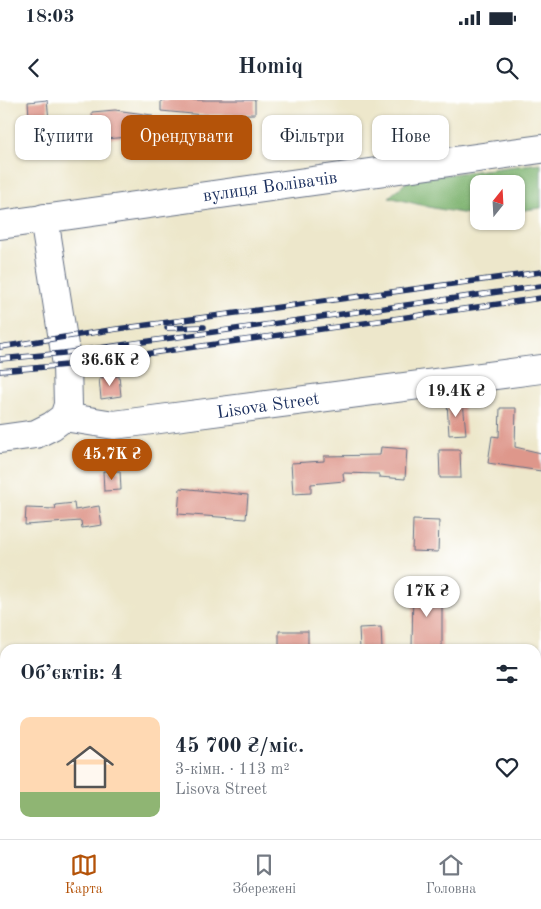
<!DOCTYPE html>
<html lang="uk">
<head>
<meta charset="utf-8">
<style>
	:root { --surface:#fff; --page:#f6f6f7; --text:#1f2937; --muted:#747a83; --line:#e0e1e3; --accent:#b45309 }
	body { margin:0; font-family:"Old Standard TT",serif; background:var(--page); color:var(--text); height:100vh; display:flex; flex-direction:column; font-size:19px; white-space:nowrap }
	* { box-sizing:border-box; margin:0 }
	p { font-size:16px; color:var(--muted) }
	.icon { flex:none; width:28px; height:28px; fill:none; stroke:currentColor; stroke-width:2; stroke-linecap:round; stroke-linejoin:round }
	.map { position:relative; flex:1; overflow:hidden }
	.panel { position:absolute; left:0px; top:544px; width:541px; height:196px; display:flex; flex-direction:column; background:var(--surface); border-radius:15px 15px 0 0; box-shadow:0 1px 4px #0004 }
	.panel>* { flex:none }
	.top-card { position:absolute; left:15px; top:15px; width:511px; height:45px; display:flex; gap:10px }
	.needle { width:32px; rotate:18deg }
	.controls { position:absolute; left:470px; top:75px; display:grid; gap:10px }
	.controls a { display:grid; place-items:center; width:55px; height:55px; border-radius:10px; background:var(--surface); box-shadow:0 1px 4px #0004; font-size:25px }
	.price { position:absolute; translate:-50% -42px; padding:0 11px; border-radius:18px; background:#fff; color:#222; font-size:16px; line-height:32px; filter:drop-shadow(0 1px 2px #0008) }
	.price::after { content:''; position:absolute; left:50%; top:30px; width:15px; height:11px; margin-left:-8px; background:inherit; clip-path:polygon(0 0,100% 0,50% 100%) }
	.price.current { background:var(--accent); color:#fff }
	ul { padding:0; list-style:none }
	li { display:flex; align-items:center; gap:15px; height:125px; padding:0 20px }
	li span { display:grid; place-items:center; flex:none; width:140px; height:100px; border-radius:10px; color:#555 }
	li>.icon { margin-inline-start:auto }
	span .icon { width:60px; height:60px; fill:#fffc; stroke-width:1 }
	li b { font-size:21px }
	h2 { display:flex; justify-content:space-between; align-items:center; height:60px; padding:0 20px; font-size:21px }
	.tag { padding:0 18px; border-radius:10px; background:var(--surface); box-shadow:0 1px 4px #0004; font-size:18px; line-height:45px }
	.tag.current { background:var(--accent); color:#fff }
	.status { display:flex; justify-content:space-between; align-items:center; height:35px; padding:0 25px; background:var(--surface); direction:ltr }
	.status svg { height:14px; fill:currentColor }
	header { display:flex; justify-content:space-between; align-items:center; height:65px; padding:0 20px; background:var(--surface); font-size:22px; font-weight:800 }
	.tabs { display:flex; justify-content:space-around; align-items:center; height:70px; border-top:1px solid var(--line); background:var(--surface); font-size:14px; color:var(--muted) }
	.tabs a { display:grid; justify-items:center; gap:2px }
	.tabs .current { color:var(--accent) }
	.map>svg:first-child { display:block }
	.forest { fill:#7eb36f; stroke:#4c7166 }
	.building { fill:#de978b }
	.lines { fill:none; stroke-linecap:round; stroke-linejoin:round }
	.minor-casing { stroke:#646f84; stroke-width:30 }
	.minor { stroke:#fff; stroke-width:28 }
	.rail-casing { stroke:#1b2f5e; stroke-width:5.5 }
	.rail { stroke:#fff; stroke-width:4; stroke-dasharray:11; stroke-linecap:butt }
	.labels { text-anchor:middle; stroke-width:4.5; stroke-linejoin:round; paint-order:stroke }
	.street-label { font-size:18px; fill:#1b2f5e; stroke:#fff }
</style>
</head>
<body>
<div class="status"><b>18:03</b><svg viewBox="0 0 49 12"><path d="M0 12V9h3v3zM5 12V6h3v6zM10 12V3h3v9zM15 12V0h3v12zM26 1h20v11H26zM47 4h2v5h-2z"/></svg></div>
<header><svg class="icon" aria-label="back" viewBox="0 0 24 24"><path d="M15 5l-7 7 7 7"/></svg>Homiq<svg class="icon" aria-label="search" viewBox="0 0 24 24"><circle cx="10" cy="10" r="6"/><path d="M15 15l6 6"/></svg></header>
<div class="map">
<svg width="541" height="739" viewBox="0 0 541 739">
	<rect width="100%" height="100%" fill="#fff"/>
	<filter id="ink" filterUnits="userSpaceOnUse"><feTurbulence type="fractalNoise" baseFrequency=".02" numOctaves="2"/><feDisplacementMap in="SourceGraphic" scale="10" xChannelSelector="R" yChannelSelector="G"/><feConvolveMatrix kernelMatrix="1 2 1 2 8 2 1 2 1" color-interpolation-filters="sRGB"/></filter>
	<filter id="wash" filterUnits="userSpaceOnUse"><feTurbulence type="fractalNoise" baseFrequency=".0096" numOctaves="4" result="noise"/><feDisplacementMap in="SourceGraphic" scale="20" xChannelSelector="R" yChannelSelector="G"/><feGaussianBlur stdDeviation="1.12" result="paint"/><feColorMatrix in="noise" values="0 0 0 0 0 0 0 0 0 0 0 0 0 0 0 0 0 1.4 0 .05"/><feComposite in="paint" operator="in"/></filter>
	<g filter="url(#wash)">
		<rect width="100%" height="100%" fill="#ede7cb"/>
		<!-- forest -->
		<path class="forest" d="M541,63v45l-25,3v-27h-37v32l-46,-8 -44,-11 21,-18z"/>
		<g id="blocks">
			<!-- building -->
			<g class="building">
				<path d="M47,0l3,30 -20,1 -2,-29z"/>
				<path d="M161,0h94v14l-52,1 -42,-4z"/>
				<path d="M115,10l37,5 -3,29 -21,-2v-5l-34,3 -2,-28z"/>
				<path d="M119,276l2,20 -20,3 -2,-21z"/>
				<path d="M463,301l3,33 -17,1 -2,-33z"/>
				<path d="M500,308h16l-1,39 26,6v18l-53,-8 4,-27 7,1z"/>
				<path d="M381,347l26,2 -2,30 -26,-2v-3l-36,-1 1,8 -33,3v9l-18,1 -2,-31 33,-2v-5l56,-1z"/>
				<path d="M439,350h21l1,28h-21z"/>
				<path d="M103,371h17l1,19 -17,1z"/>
				<path d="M180,388l68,7 -2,24 -68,-5z"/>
				<path d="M74,403l1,7 24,-4 3,19 -20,3 -1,-7 -56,4 1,-17 30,1 -1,-4z"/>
				<path d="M413,420l26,1 -1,31 -26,-1z"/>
				<path d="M413,486l29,1v62h-30z"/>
				<path d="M381,527l1,22h-22l-1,-21z"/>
				<rect x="279" y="531" width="29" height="18"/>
			</g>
		</g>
	</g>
	<g filter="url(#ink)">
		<use href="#blocks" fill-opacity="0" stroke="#646f84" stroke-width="1"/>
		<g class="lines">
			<!-- minor casing -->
			<g class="minor-casing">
				<g id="minor">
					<path d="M0,125l541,-76"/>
					<path d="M64,317l50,8 427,-56"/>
					<path d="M0,339l36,-5 16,-8 12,-9 4,-12 -1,-40 -23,-147"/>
					<path d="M536,579l5,-1"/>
					<path d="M0,613h5"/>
				</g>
			</g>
			<!-- minor -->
			<use href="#minor" class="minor"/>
			<!-- rail casing -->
			<g class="rail-casing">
				<g id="rail">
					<path d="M167,228l37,-1"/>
					<path d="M0,247l117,-18 424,-57"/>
					<path d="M0,259l64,-6 477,-67"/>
					<path d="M0,271l67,-6 474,-67"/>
				</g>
			</g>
			<!-- rail -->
			<use href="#rail" class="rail"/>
		</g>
	</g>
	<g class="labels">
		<!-- street labels -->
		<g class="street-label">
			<text transform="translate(270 86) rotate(-8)" y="6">вулиця Волівачів</text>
			<text transform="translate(268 305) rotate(-8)" y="6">Lisova Street</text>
		</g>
	</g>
</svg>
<div class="controls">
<a><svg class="needle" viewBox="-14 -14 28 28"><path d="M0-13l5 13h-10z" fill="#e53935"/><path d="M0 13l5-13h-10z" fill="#747a83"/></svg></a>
</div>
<b class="price" style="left:110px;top:287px">36.6K ₴</b>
<b class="price" style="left:456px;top:318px">19.4K ₴</b>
<b class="price current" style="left:112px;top:381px">45.7K ₴</b>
<b class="price" style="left:427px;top:518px">17K ₴</b>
<div class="top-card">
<a class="tag">Купити</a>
<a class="tag current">Орендувати</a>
<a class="tag">Фільтри</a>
<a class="tag">Нове</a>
</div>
<section class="panel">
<h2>Об’єктів: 4<svg class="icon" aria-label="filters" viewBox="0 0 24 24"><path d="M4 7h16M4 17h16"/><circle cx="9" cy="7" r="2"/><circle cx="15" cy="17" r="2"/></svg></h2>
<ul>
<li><span style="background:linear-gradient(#ffd9b3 75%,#8fb573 0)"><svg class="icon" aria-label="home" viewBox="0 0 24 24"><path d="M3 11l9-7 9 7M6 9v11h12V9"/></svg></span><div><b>45 700 ₴/міс.</b><p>3-кімн. · 113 m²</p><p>Lisova Street</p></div><svg class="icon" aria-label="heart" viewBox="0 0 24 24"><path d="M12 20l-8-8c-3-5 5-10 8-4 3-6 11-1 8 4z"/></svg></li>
</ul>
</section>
</div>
<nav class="tabs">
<a class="current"><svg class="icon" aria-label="map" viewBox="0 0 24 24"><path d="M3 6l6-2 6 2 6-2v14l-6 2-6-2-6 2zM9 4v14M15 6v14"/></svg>Карта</a>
<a><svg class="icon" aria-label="saved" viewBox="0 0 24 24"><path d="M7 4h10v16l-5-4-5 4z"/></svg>Збережені</a>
<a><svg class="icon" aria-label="home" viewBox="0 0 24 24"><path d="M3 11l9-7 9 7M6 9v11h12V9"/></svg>Головна</a>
</nav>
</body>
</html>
